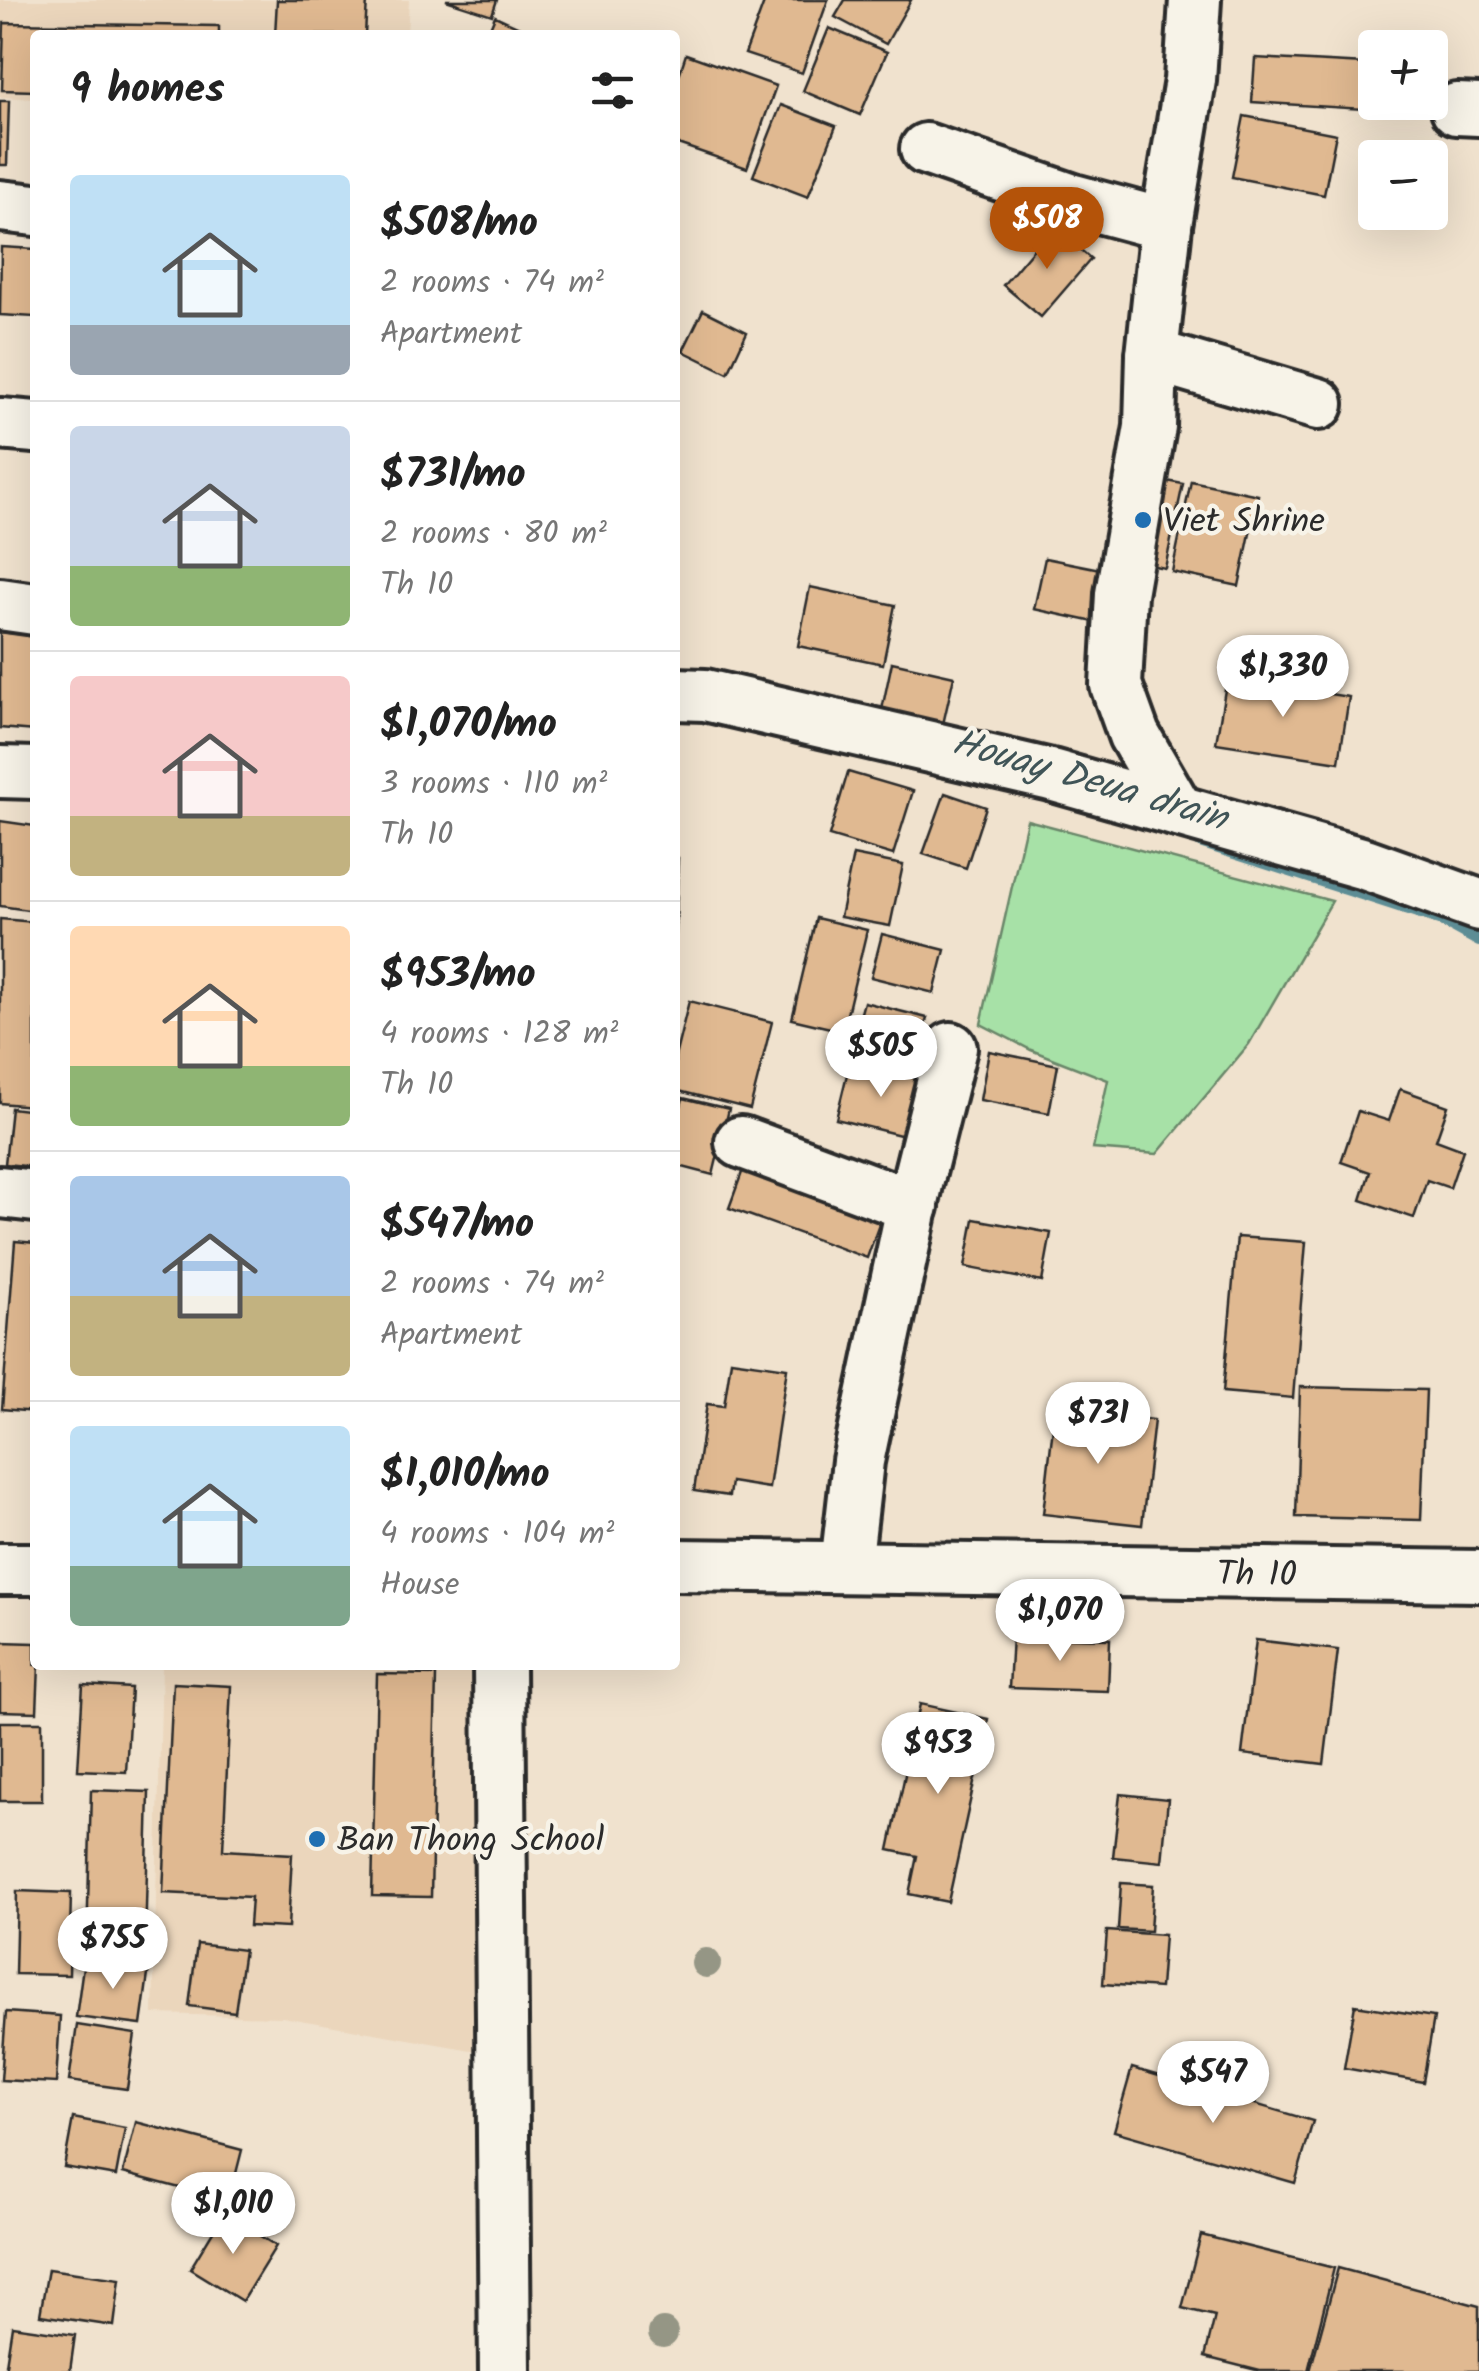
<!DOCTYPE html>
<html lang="en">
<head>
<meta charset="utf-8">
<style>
	:root { --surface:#fff; --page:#f6f6f6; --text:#222; --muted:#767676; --line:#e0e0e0; --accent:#b45309 }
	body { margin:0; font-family:Kalam,sans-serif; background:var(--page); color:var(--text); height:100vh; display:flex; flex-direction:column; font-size:38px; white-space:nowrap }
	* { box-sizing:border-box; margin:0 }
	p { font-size:32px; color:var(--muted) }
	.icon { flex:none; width:55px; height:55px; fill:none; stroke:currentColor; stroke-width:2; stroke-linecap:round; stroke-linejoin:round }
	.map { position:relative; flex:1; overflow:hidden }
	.details { position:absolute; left:30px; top:30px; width:650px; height:1640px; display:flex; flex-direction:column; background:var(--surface); border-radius:10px; box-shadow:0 10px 40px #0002 }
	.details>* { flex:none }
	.fabs { position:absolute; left:1358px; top:30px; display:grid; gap:20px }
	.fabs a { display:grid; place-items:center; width:90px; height:90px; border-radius:10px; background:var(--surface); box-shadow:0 10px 40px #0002; font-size:50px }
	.price { position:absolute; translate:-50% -85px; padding:0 22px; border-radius:35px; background:#fff; color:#222; font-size:32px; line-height:65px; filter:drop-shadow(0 2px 5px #0008) }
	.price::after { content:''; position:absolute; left:50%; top:60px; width:30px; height:22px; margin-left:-15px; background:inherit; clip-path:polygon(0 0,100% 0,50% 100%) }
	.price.on { background:var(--accent); color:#fff }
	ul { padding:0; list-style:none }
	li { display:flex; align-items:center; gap:30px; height:250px; padding:0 40px }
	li+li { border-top:2px solid var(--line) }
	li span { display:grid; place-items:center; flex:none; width:280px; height:200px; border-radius:10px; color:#555 }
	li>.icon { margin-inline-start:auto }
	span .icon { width:120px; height:120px; fill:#fffc; stroke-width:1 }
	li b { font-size:42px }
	h2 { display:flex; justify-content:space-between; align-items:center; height:120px; padding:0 40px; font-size:42px }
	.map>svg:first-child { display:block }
	.built { fill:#ebd6bc }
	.green { fill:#a7e1a7; stroke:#698669; stroke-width:2.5 }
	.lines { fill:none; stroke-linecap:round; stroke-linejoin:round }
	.stream { stroke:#5d8d95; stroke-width:12 }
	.building { fill:#e0b991; stroke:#2b2b2b; stroke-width:2.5 }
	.minor-casing { stroke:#2b2b2b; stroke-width:58 }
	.minor { stroke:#f7f3e8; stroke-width:50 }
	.tree { fill:#959685 }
	.poi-dot { fill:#1f6fb2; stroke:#f7f3e8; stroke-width:4 }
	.labels { text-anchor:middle; stroke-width:9; stroke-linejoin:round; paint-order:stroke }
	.poi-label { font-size:35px; fill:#2b2b2b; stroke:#f7f3e8; text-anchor:start }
	.street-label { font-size:35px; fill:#2b2b2b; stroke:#f7f3e8 }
	.water-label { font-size:38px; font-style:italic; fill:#405457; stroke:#f7f3e8 }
</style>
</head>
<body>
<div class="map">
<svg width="1479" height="2371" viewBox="0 0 1479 2371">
	<rect width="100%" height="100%" fill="#f0e2ce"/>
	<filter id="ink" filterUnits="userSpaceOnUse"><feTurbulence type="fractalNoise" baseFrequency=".01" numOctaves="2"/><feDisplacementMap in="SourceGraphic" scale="20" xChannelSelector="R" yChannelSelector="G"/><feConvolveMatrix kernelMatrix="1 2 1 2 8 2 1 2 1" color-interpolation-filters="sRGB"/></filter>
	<g filter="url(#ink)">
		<!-- built -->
		<g class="built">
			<path d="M0,0h409l-2,35h-372v64l-35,-2z"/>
			<path d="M162,1665h313l2,386 -194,-34 -130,-3z"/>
		</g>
		<!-- green -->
		<path class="green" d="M1027,820l305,81 -83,143 -92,110 -64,-5 15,-69 -77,-30 -50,-26z"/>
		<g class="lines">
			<!-- stream -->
			<path class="stream" d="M1200,842l239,77 40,22"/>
		</g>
		<!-- building -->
		<g class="building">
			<path d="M277,0h90l-2,35h-90z"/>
			<path d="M446,0h51l-5,15z"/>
			<path d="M765,0h63l-26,73 -57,-19z"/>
			<path d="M845,0h66l-25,44 -51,-27z"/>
			<path d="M495,16l42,19h-50z"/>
			<path d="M4,23l215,3v9h-184v56l-33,-1z"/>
			<path d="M829,28l58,24 -27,63 -57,-24z"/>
			<path d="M686,54l90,32 -29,82 -72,-25v-56z"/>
			<path d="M1255,58l110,6 -2,45 -111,-7z"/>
			<path d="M0,101h9l-2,64h-7z"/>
			<path d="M781,105l55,21 -28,71 -55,-21z"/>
			<path d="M1244,116l92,18 -12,61 -92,-18z"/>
			<path d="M1053,226l38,33 -50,58 -38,-32z"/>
			<path d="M1,247l34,2v68l-35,-2z"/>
			<path d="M703,310l44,22 -19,41 -45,-22z"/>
			<path d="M1151,478l32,6 -18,84 -32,-6z"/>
			<path d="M1191,481l67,14 -19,91 -67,-14z"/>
			<path d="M1045,558l60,12 -11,52 -60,-13z"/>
			<path d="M810,587l85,18 -12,59 -85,-18z"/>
			<path d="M0,632l35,4v95l-35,-3z"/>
			<path d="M892,662l62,14 -13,57 -61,-14z"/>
			<path d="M1227,678l122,19 -10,65 -123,-19z"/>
			<path d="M848,772l65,19 -20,64 -64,-19z"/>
			<path d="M945,793l41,14 -20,61 -43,-14z"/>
			<path d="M0,821l35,5v85l-35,-5z"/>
			<path d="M853,855l50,10 -13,61 -50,-9z"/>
			<path d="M675,858h3l-3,105z"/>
			<path d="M816,918l51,12 -24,101 -51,-12z"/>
			<path d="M0,919l35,3v154l-3,30 -32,-3z"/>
			<path d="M882,934l63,16 -11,43 -63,-16z"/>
			<path d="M689,1001l83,21 -22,87 -75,-19v-33z"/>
			<path d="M864,1002l63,16 -12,43 -63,-16z"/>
			<path d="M989,1051l69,14 -9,48 -69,-13z"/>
			<path d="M850,1062l76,19 -14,57 -76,-19z"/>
			<path d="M1400,1089l48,17 -12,34 27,10 -13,38 -23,-8 -13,38 -53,-18 9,-28 -29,-10 17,-51 31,10z"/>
			<path d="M683,1098l46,11 -16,66 -38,-10v-35z"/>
			<path d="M11,1108l24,3v56l-30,-3z"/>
			<path d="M748,1156l138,49 -19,53 -138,-50z"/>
			<path d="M974,1219l77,14 -9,49 -77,-15z"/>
			<path d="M1237,1237l69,5 -13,156 -70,-6z"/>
			<path d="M15,1241l20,2v169l-33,-3z"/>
			<path d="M731,1360l56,8 -18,120 -38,-6 -2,14 -35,-5 13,-87 17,2z"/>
			<path d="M1300,1387l126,3 -5,130 -125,-3z"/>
			<path d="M1055,1409l99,11 -12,105 -99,-11z"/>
			<path d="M1012,1636l98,3 -2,52 -99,-3z"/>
			<path d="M1256,1640l82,10 -14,114 -82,-10z"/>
			<path d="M0,1642l35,1v22h4l-2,47 -37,-1z"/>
			<path d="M377,1674l59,1 -5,222 -59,-1z"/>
			<path d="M173,1683l58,3 -8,164 69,4 -4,74 -39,-2 2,-29 -88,-4z"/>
			<path d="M83,1685l48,3 -5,84 -48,-2z"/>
			<path d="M920,1704l68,15 -40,183 -39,-8 8,-38 -28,-6z"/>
			<rect x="0" y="1722" width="42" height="79"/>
			<path d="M91,1790l58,2 -4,154 -58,-1z"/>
			<path d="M1120,1794l48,5 -6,63 -49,-5z"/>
			<path d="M1121,1883l32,2 -3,46 -32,-2z"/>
			<path d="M17,1891l54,2 -2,82 -54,-1z"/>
			<path d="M1107,1931l57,4 -4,53 -57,-4z"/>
			<path d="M197,1944l47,6 -9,62 -46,-6z"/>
			<path d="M84,1959l65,8 -8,58 -65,-8z"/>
			<path d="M1355,2005l79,12 -11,65 -79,-14z"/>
			<path d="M6,2012l54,4 -4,67 -55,-3z"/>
			<path d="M77,2025l58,9 -8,55 -58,-8z"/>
			<path d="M1132,2068l181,53 -18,62 -181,-52z"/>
			<path d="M73,2118l52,10 -9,48 -52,-9z"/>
			<path d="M136,2122l106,28 -13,51 -106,-28z"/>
			<path d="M224,2213l52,33 -34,55 -52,-32z"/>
			<path d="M1201,2235l133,33 -26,103h-48l-55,-14 10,-41 -33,-8z"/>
			<path d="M1338,2268l141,38v65h-169z"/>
			<path d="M48,2269l72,10 -6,47 -74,-11z"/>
			<path d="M12,2326l63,9 -5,36h-65z"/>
		</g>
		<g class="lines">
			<!-- minor casing -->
			<g class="minor-casing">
				<g id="minor">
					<path d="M1457,109l22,1"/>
					<path d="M926,149l147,51 93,25"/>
					<path d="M0,206l35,4"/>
					<path d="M1152,355l166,49"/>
					<path d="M0,424l35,3"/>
					<path d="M0,604l35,5"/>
					<path d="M675,694l30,1 346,80 314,89 114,41"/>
					<path d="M0,772l35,1"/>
					<path d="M1178,811l-44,-76 -18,-50 5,-91 29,-167 2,-72 14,-130 24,-145 5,-80"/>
					<path d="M741,1142l172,64"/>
					<path d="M0,1192l35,4"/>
					<path id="s1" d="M675,1565l804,11"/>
					<path d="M846,1566l12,-105 59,-277 34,-136"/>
					<path d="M0,1569h35"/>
					<path d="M499,1665l6,706"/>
				</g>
			</g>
			<!-- minor -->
			<use href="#minor" class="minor"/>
		</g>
		<!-- trees -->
		<g class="tree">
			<circle cx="706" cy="1963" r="15"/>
			<circle cx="663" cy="2333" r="15"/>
		</g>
	</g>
	<!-- markers -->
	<g class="poi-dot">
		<circle cx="1143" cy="520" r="10"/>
		<circle cx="317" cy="1839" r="10"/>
	</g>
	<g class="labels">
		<!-- poi labels -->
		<g class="poi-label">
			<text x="1163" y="532">Viet Shrine</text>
			<text x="337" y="1851">Ban Thong School</text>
		</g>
		<!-- street labels -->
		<g class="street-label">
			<text dy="12" stroke="none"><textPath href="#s1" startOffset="582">Th 10</textPath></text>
		</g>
		<!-- water labels -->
		<g class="water-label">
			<text transform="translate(1090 779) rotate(16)" y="13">Houay Deua drain</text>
		</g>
	</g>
</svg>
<div class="fabs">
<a>+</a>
<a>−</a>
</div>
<b class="price on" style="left:1047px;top:272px">$508</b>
<b class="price" style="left:1283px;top:720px">$1,330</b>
<b class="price" style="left:881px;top:1100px">$505</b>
<b class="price" style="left:1098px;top:1467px">$731</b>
<b class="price" style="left:1060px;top:1664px">$1,070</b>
<b class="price" style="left:938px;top:1797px">$953</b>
<b class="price" style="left:113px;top:1992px">$755</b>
<b class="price" style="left:1213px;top:2126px">$547</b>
<b class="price" style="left:233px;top:2257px">$1,010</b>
<section class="details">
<h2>9 homes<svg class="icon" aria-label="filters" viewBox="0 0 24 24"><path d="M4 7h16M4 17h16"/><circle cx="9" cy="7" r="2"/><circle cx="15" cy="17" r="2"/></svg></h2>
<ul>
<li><span style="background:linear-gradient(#bfe0f5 75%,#9aa5b1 0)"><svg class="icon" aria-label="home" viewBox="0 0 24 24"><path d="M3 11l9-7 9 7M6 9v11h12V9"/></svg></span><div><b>$508/mo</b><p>2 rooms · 74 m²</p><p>Apartment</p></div></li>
<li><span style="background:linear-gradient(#c9d6e8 70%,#8fb573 0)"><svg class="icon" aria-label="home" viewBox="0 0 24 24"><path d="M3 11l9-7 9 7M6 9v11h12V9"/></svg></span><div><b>$731/mo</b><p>2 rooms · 80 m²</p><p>Th 10</p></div></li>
<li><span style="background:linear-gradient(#f6c9c9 70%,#c2b280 0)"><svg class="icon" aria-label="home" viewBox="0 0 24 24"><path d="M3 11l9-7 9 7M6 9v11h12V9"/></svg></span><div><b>$1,070/mo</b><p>3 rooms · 110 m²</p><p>Th 10</p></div></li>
<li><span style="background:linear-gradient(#ffd9b3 70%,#8fb573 0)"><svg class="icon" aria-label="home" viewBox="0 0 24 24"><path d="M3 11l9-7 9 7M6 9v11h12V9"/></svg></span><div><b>$953/mo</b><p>4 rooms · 128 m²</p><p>Th 10</p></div></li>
<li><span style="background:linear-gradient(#a9c7e8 60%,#c2b280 0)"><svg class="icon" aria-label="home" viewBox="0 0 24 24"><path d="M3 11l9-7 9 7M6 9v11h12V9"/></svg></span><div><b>$547/mo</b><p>2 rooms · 74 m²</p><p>Apartment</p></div></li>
<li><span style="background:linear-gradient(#bfe0f5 70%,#7fa58c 0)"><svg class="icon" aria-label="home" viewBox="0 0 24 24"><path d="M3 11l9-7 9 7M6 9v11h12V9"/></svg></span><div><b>$1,010/mo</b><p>4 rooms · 104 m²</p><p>House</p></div></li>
</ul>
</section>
</div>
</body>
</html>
